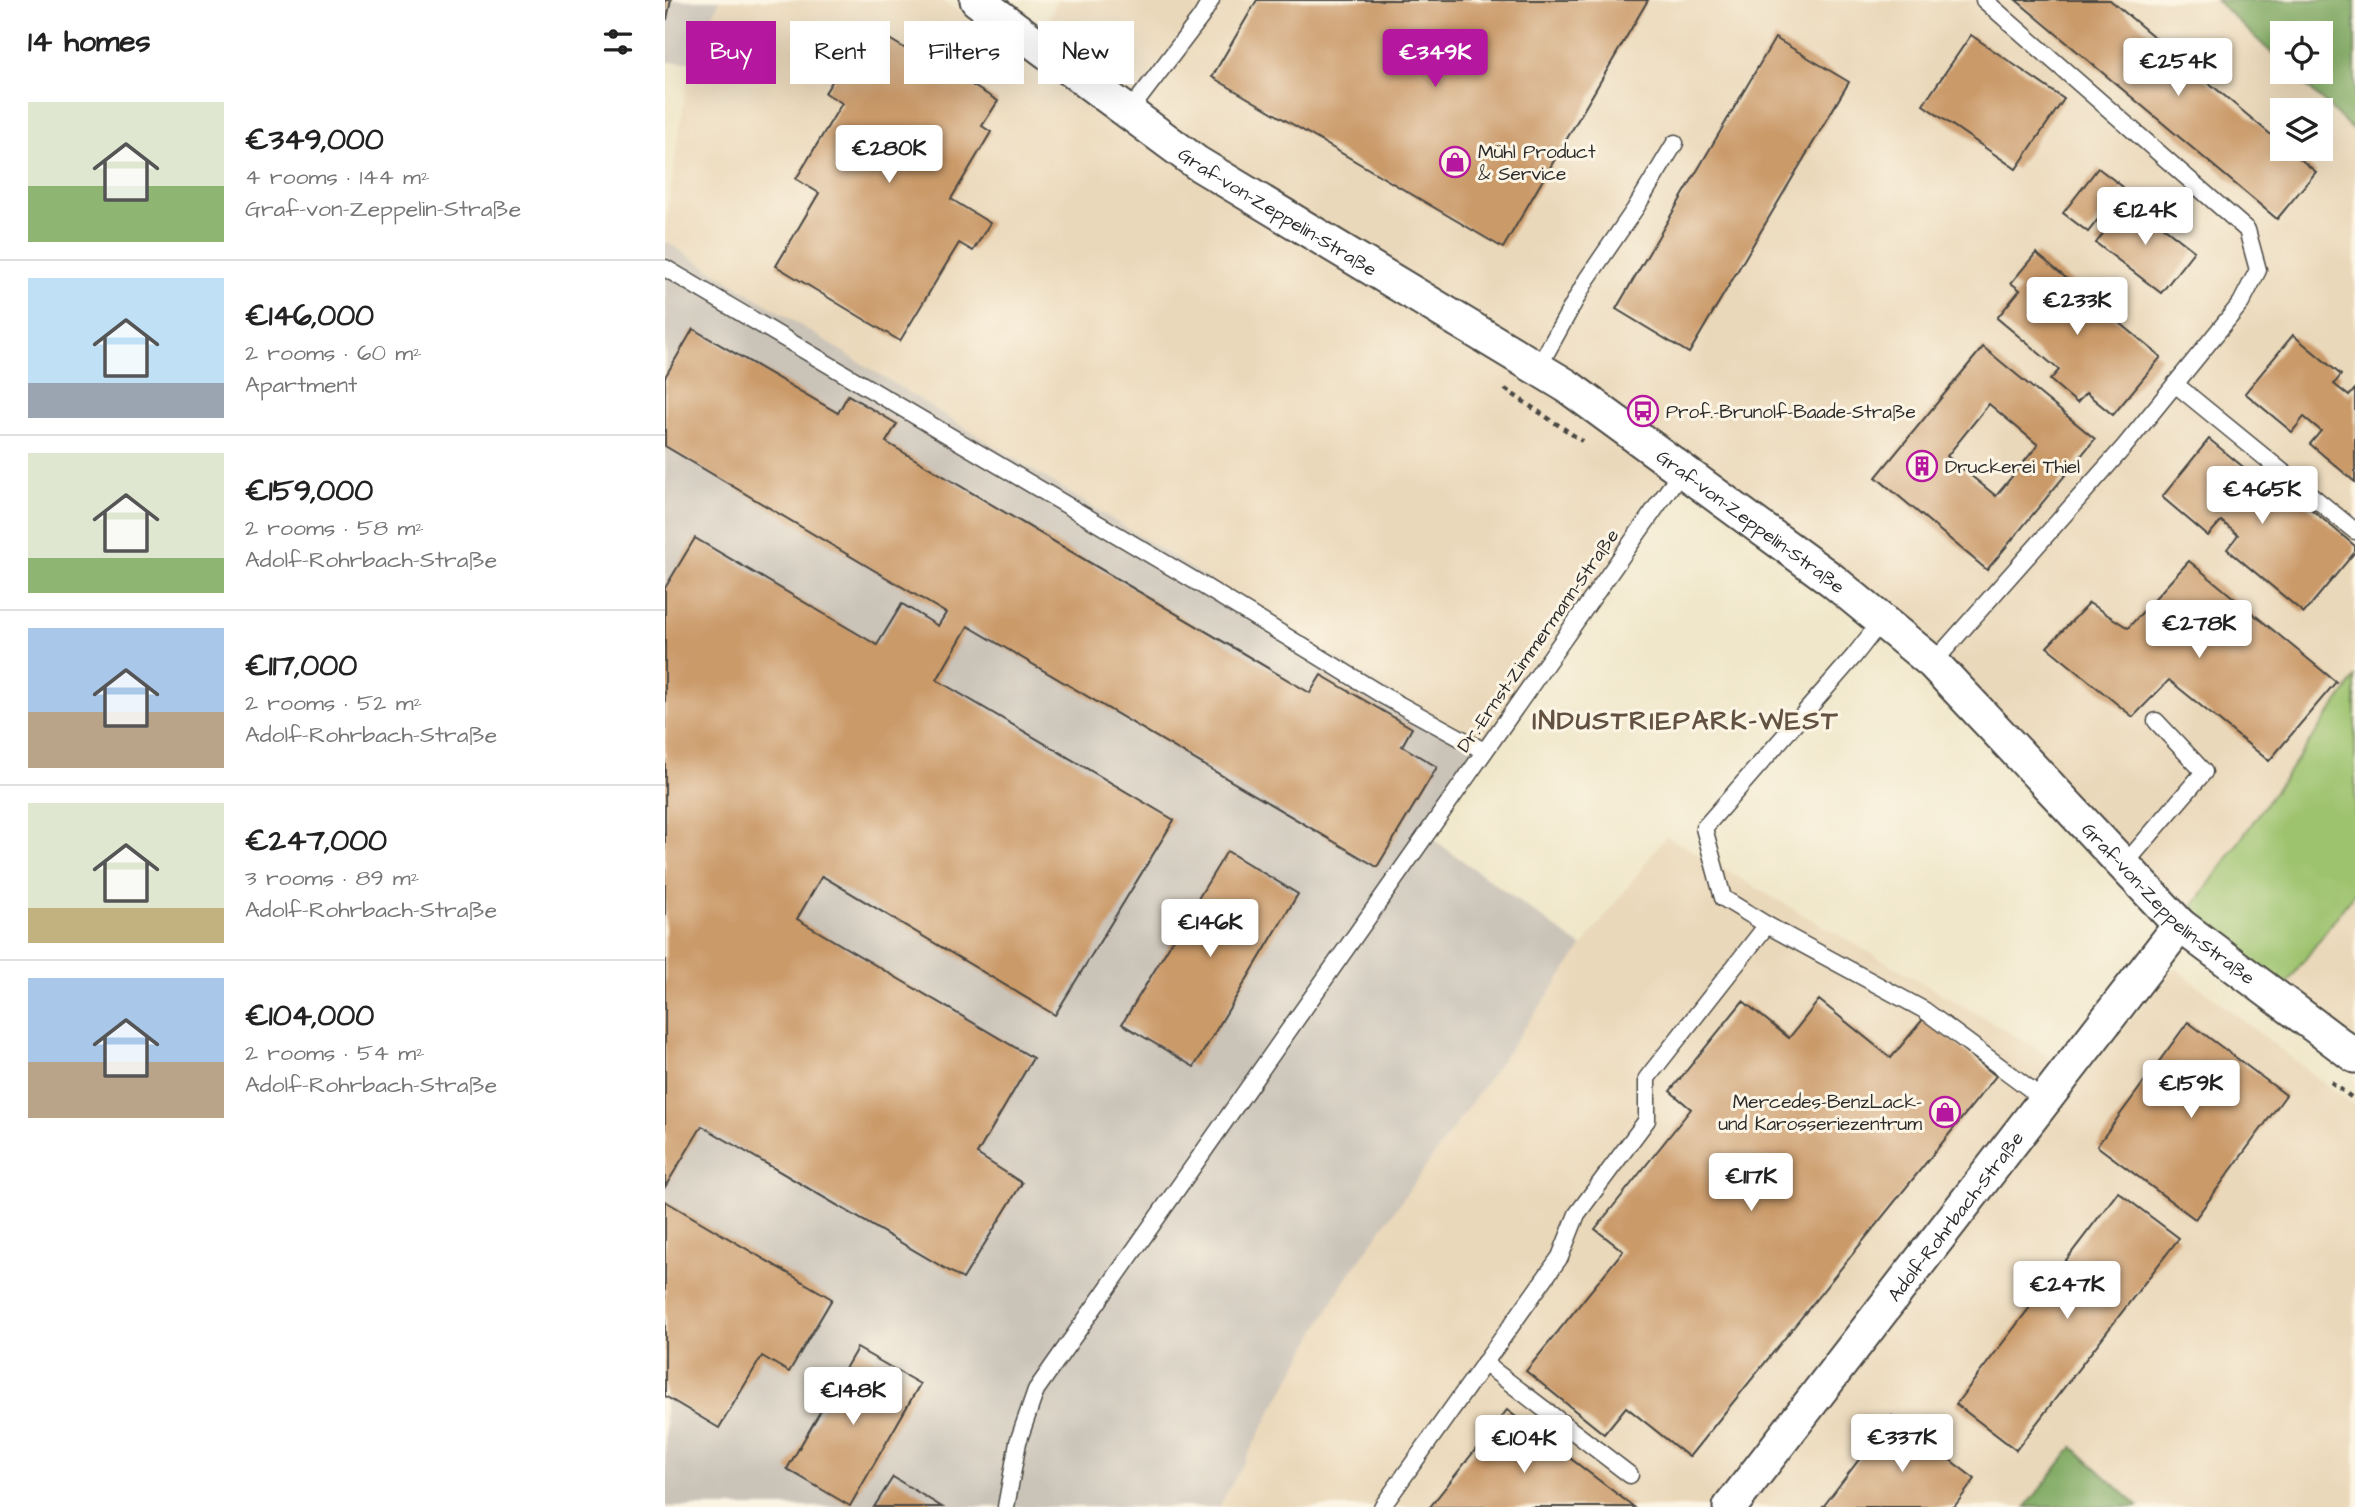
<!DOCTYPE html>
<html lang="en">
<head>
<meta charset="utf-8">
<style>
	:root { --surface:#fff; --page:#f2f2f2; --text:#222; --muted:#767676; --line:#e0e0e0; --accent:#b5179e }
	body { margin:0; font-family:"Architects Daughter",sans-serif; background:var(--page); color:var(--text); height:100vh; display:flex; flex-direction:column; font-size:26px; white-space:nowrap }
	* { box-sizing:border-box; margin:0 }
	p { font-size:23px; color:var(--muted) }
	.icon { flex:none; width:38px; height:38px; fill:none; stroke:currentColor; stroke-width:2; stroke-linecap:round; stroke-linejoin:round }
	.map { position:relative; flex:1; overflow:hidden }
	.details { display:flex; flex-direction:column; background:var(--surface); width:665px }
	.details>* { flex:none }
	.hud { position:absolute; left:21px; top:21px; width:665px; height:63px; display:flex; gap:14px }
	.fabs { position:absolute; left:1605px; top:21px; display:grid; gap:14px }
	.fabs a { display:grid; place-items:center; width:63px; height:63px; border-radius:0px; background:var(--surface); box-shadow:0 7px 28px #0002; font-size:35px }
	.price { position:absolute; translate:-50% -60px; padding:0 16px; border-radius:7px; background:#fff; color:#222; font-size:23px; line-height:46px; filter:drop-shadow(0 2px 4px #0008) }
	.price::after { content:''; position:absolute; left:50%; top:42px; width:21px; height:16px; margin-left:-10px; background:inherit; clip-path:polygon(0 0,100% 0,50% 100%) }
	.price.current { background:var(--accent); color:#fff }
	ul { padding:0; list-style:none }
	li { display:flex; align-items:center; gap:21px; height:175px; padding:0 28px }
	li+li { border-top:2px solid var(--line) }
	li span { display:grid; place-items:center; flex:none; width:196px; height:140px; border-radius:0px; color:#555 }
	li>.icon { margin-inline-start:auto }
	span .icon { width:84px; height:84px; fill:#fffc; stroke-width:1 }
	li b { font-size:30px }
	h2 { display:flex; justify-content:space-between; align-items:center; height:84px; padding:0 28px; font-size:30px }
	.pill { padding:0 24px; border-radius:0px; background:var(--surface); box-shadow:0 7px 28px #0002; font-size:24px; line-height:63px }
	.pill.current { background:var(--accent); color:#fff }
	main { display:flex; flex:1; min-height:0 }
	.map>svg:first-child { display:block }
	.built { fill:#ead8ba; fill-rule:evenodd }
	.industrial { fill:#cac3b8 }
	.green { fill:#9dc36e; stroke:#64774c; stroke-width:2 }
	.forest { fill:#7ea961; stroke:#546a46; stroke-width:2 }
	.building { fill:#ca9a69; fill-rule:evenodd }
	.lines { fill:none; stroke-linecap:round; stroke-linejoin:round }
	.service-casing { stroke:#494743; stroke-width:19 }
	.minor-casing { stroke:#494743; stroke-width:37 }
	.path { stroke:#494743; stroke-width:4.5; stroke-dasharray:5 5; stroke-linecap:butt }
	.service { stroke:#fff; stroke-width:16 }
	.minor { stroke:#fff; stroke-width:33 }
	.labels { text-anchor:middle; stroke-width:6; stroke-linejoin:round; paint-order:stroke }
	.poi-label { font-size:19px; fill:#2b2b2b; stroke:#fcf5e5; text-anchor:start }
	.street-label { font-size:19px; fill:#2b2b2b; stroke:#fcf5e5 }
	.district-label { font-size:26px; font-weight:bold; letter-spacing:2px; fill:#635241; stroke:#fcf5e5 }
</style>
</head>
<body>
<main>
<section class="details">
<h2>14 homes<svg class="icon" aria-label="filters" viewBox="0 0 24 24"><path d="M4 7h16M4 17h16"/><circle cx="9" cy="7" r="2"/><circle cx="15" cy="17" r="2"/></svg></h2>
<ul>
<li><span style="background:linear-gradient(#dfe7d0 60%,#8fb573 0)"><svg class="icon" aria-label="home" viewBox="0 0 24 24"><path d="M3 11l9-7 9 7M6 9v11h12V9"/></svg></span><div><b>€349,000</b><p>4 rooms · 144 m²</p><p>Graf-von-Zeppelin-Straße</p></div></li>
<li><span style="background:linear-gradient(#bfe0f5 75%,#9aa5b1 0)"><svg class="icon" aria-label="home" viewBox="0 0 24 24"><path d="M3 11l9-7 9 7M6 9v11h12V9"/></svg></span><div><b>€146,000</b><p>2 rooms · 60 m²</p><p>Apartment</p></div></li>
<li><span style="background:linear-gradient(#dfe7d0 75%,#8fb573 0)"><svg class="icon" aria-label="home" viewBox="0 0 24 24"><path d="M3 11l9-7 9 7M6 9v11h12V9"/></svg></span><div><b>€159,000</b><p>2 rooms · 58 m²</p><p>Adolf-Rohrbach-Straße</p></div></li>
<li><span style="background:linear-gradient(#a9c7e8 60%,#b9a48a 0)"><svg class="icon" aria-label="home" viewBox="0 0 24 24"><path d="M3 11l9-7 9 7M6 9v11h12V9"/></svg></span><div><b>€117,000</b><p>2 rooms · 52 m²</p><p>Adolf-Rohrbach-Straße</p></div></li>
<li><span style="background:linear-gradient(#dfe7d0 75%,#c2b280 0)"><svg class="icon" aria-label="home" viewBox="0 0 24 24"><path d="M3 11l9-7 9 7M6 9v11h12V9"/></svg></span><div><b>€247,000</b><p>3 rooms · 89 m²</p><p>Adolf-Rohrbach-Straße</p></div></li>
<li><span style="background:linear-gradient(#a9c7e8 60%,#b9a48a 0)"><svg class="icon" aria-label="home" viewBox="0 0 24 24"><path d="M3 11l9-7 9 7M6 9v11h12V9"/></svg></span><div><b>€104,000</b><p>2 rooms · 54 m²</p><p>Adolf-Rohrbach-Straße</p></div></li>
</ul>
</section>
<div class="map">
<svg width="1690" height="1507" viewBox="0 0 1690 1507">
	<rect width="100%" height="100%" fill="#fcf5e5"/>
	<filter id="ink" filterUnits="userSpaceOnUse"><feTurbulence type="fractalNoise" baseFrequency=".0143" numOctaves="2"/><feDisplacementMap in="SourceGraphic" scale="14" xChannelSelector="R" yChannelSelector="G"/><feConvolveMatrix kernelMatrix="1 2 1 2 8 2 1 2 1" color-interpolation-filters="sRGB"/></filter>
	<filter id="wash" filterUnits="userSpaceOnUse"><feTurbulence type="fractalNoise" baseFrequency=".00686" numOctaves="4" result="noise"/><feDisplacementMap in="SourceGraphic" scale="28" xChannelSelector="R" yChannelSelector="G"/><feGaussianBlur stdDeviation="1.57" result="paint"/><feColorMatrix in="noise" values="0 0 0 0 0 0 0 0 0 0 0 0 0 0 0 0 0 1.4 0 .05"/><feComposite in="paint" operator="in"/></filter>
	<g filter="url(#wash)">
		<rect width="100%" height="100%" fill="#f0e7ca"/>
		<!-- built -->
		<g class="built">
			<path d="M55,0h220l90,56 28,-56h1158l66,63v9h10l63,60v546l-175,247 -247,-262 -250,-194 -199,282 -819,-510v-13l25,-166zM1617,110h39v39h-39z"/>
			<path d="M1001,836l365,209 48,34 96,-111 180,139v400h-216l-66,-59 -47,59h-807l122,-221 241,-339z"/>
			<path d="M1690,892v164l-78,-59z"/>
		</g>
		<!-- industrial -->
		<g class="industrial">
			<path d="M0,0h55l-30,62h-25z"/>
			<path d="M0,241l819,510 -57,84 155,112 -241,339 -122,221h-554z"/>
		</g>
		<!-- green -->
		<path class="green" d="M1690,678v214l-78,105 -97,-72z"/>
		<!-- forest -->
		<g class="forest">
			<path d="M1551,0h139v132l-63,-60h29v-39h-39v30z"/>
			<path d="M1408,1447l66,60h-113z"/>
		</g>
		<g id="blocks">
			<!-- building -->
			<g class="building">
				<path d="M0,0h6l-4,19 -2,-1z"/>
				<path d="M592,0h391l-145,248 -291,-171z"/>
				<path d="M1351,0h94l172,144v5h6l28,23 -39,47z"/>
				<path d="M211,31l38,23 2,-3 82,50 -16,25 9,6 -40,67 39,24 -17,28 -14,-8 -59,98 -124,-75 43,-73 -23,-14 46,-76 -17,-10 29,-47 10,5z"/>
				<path d="M1306,35l93,64 -48,70 -93,-64z"/>
				<path d="M1110,38l74,44 -160,271 -73,-44z"/>
				<path d="M1433,168l25,19 -35,45 -25,-19z"/>
				<path d="M1464,200l65,51 -33,42 -65,-50z"/>
				<path d="M1371,253l125,104 -48,58 -27,-22 -9,10 -27,-23 9,-10 -62,-52 23,-28 -9,-7z"/>
				<path d="M28,329l145,84 10,-18 49,29 -11,18 424,251 11,-18 91,53 -10,18 35,21 -60,100 -409,-241 -31,54 237,140 -119,195 -233,-139 -25,43 236,139 -56,96 45,29 -59,96 -261,-153 -37,61v-599l30,-50 182,107 25,-41 36,22 8,-13 -281,-167v-69z"/>
				<path d="M1628,335l48,40 -7,9 15,12 6,-7v93l-45,-38 11,-13 -17,-14 -12,15 -47,-39z"/>
				<path d="M1318,347l112,92 -108,131 -111,-93zM1324,404l49,41 -42,51 -49,-40z"/>
				<path d="M1544,439l49,40 -8,8 15,13 15,-17 75,63v6l-51,61 -77,-64 11,-14 -17,-14 -13,15 -46,-39z"/>
				<path d="M1524,561l147,121 -67,79 -100,-81 -36,37 -86,-70 42,-44 39,25z"/>
				<path d="M562,851l71,43 -104,173 -72,-43z"/>
				<path d="M1154,1000l72,58 33,-40 72,58 -307,381 -63,-50 -22,27 -78,-63 97,-120 -28,-22 96,-120 -21,-18 73,-90 46,37z"/>
				<path d="M1523,1022l98,73 -91,124 -98,-73z"/>
				<path d="M1453,1192l61,46 -163,212 -60,-46z"/>
				<path d="M0,1201l167,98 -43,73 -27,-16 -43,72 -54,-32z"/>
				<path d="M192,1348l63,36 -70,122 -63,-37z"/>
				<path d="M842,1410l127,97h-204z"/>
				<path d="M1227,1416l83,63 -21,28h-131z"/>
				<path d="M228,1477l49,30h-68z"/>
			</g>
		</g>
	</g>
	<g filter="url(#ink)">
		<use href="#blocks" fill-opacity="0" stroke="#494743" stroke-width="2"/>
		<g class="lines">
			<!-- service casing -->
			<g class="service-casing">
				<g id="service">
					<path d="M463,113l73,-96 10,-17"/>
					<path d="M0,268l537,317 180,110 102,56"/>
					<path d="M873,368l49,-89 48,-70 40,-66"/>
					<path d="M1510,384l180,147"/>
					<path d="M1268,663l191,-216 117,-144 17,-33 -11,-40 -263,-230"/>
					<path d="M1459,865l80,-93 -48,-51"/>
					<path d="M1102,925l157,85 121,90"/>
					<path d="M819,1363l146,112"/>
					<path d="M341,1507l12,-65 18,-52 647,-921"/>
					<path d="M717,1507l178,-250 17,-43 70,-94v-42l120,-153 -44,-27 -19,-70 150,-172 28,-36"/>
				</g>
			</g>
			<!-- minor casing -->
			<g class="minor-casing">
				<g id="minor">
					<path id="s1" d="M312,0l220,163 370,223 265,194 101,83 247,262 175,131"/>
					<path id="s2" d="M1065,1507l450,-582"/>
				</g>
			</g>
			<!-- path -->
			<g class="path">
				<path d="M840,389l77,52"/>
				<path d="M1666,1082l24,18"/>
			</g>
			<!-- service -->
			<use href="#service" class="service"/>
			<!-- minor -->
			<use href="#minor" class="minor"/>
		</g>
	</g>
	<!-- icons -->
	<defs>
		<g id="shop-ring" transform="scale(1.575)"><circle r="9.5" fill="#fcf5e5" stroke="#b5179e" stroke-width="1.5"/><path d="M-5-2.5h2.3a2.7 3.5 0 0 1 5.4 0H5L5.5 6h-11ZM-1.5-2.5h3a1.5 2.3 0 0 0-3 0Z" fill="#b5179e"/></g>
		<g id="bus-ring" transform="scale(1.575)"><circle r="9.5" fill="#fcf5e5" stroke="#b5179e" stroke-width="1.5"/><path d="M-5-6H5V4H4V6H2V4H-2V6H-4V4H-5ZM-3.5-4V0h7V-4ZM-3.5 1.2v1.5H-2V1.2ZM2 1.2v1.5H3.5V1.2Z" fill="#b5179e"/></g>
		<g id="building-ring" transform="scale(1.575)"><circle r="9.5" fill="#fcf5e5" stroke="#b5179e" stroke-width="1.5"/><path d="M-4-6H4V6H1V3H-1V6H-4ZM-2.5-4.3h1.7v1.8h-1.7ZM.8-4.3h1.7v1.8H.8ZM-2.5-1h1.7V.8h-1.7ZM.8-1h1.7V.8H.8Z" fill="#b5179e"/></g>
	</defs>
	<g fill-rule="evenodd">
		<use href="#shop-ring" x="790" y="162"/>
		<use href="#bus-ring" x="978" y="411"/>
		<use href="#building-ring" x="1257" y="466"/>
		<use href="#shop-ring" x="1280" y="1112"/>
	</g>
	<g class="labels">
		<!-- poi labels -->
		<g class="poi-label">
			<text x="813" y="158">Mühl Product<tspan x="813" dy="22">&amp; Service</tspan></text>
			<text x="1001" y="418">Prof.-Brunolf-Baade-Straße</text>
			<text x="1280" y="473">Druckerei Thiel</text>
			<text x="1257" y="1108" text-anchor="end">Mercedes-BenzLack-<tspan x="1257" dy="22">und Karosseriezentrum</tspan></text>
		</g>
		<!-- street labels -->
		<g class="street-label">
			<text dy="7" stroke="none"><textPath href="#s1" startOffset="368">Graf-von-Zeppelin-Straße</textPath></text>
			<text dy="7" stroke="none"><textPath href="#s1" startOffset="934">Graf-von-Zeppelin-Straße</textPath></text>
			<text transform="translate(872 640) rotate(-55)" y="7">Dr.-Ernst-Zimmermann-Straße</text>
			<text dy="7" stroke="none"><textPath href="#s1" startOffset="1502">Graf-von-Zeppelin-Straße</textPath></text>
			<text dy="7" stroke="none"><textPath href="#s2" startOffset="368">Adolf-Rohrbach-Straße</textPath></text>
		</g>
		<!-- district labels -->
		<g class="district-label">
			<text x="1021" y="729">INDUSTRIEPARK-WEST</text>
		</g>
	</g>
</svg>
<div class="fabs">
<a><svg class="icon" aria-label="locate" viewBox="0 0 24 24"><circle cx="12" cy="12" r="6"/><path d="M12 2v4M12 18v4M2 12h4M18 12h4"/></svg></a>
<a><svg class="icon" aria-label="layers" viewBox="0 0 24 24"><path d="M12 4l9 5-9 5-9-5zM3 14l9 5 9-5"/></svg></a>
</div>
<b class="price current" style="left:770px;top:89px">€349K</b>
<b class="price" style="left:1513px;top:98px">€254K</b>
<b class="price" style="left:224px;top:185px">€280K</b>
<b class="price" style="left:1480px;top:247px">€124K</b>
<b class="price" style="left:1412px;top:337px">€233K</b>
<b class="price" style="left:1597px;top:526px">€465K</b>
<b class="price" style="left:1534px;top:660px">€278K</b>
<b class="price" style="left:545px;top:959px">€146K</b>
<b class="price" style="left:1526px;top:1120px">€159K</b>
<b class="price" style="left:1086px;top:1213px">€117K</b>
<b class="price" style="left:1402px;top:1321px">€247K</b>
<b class="price" style="left:188px;top:1427px">€148K</b>
<b class="price" style="left:1237px;top:1474px">€337K</b>
<b class="price" style="left:859px;top:1475px">€104K</b>
<div class="hud">
<a class="pill current">Buy</a>
<a class="pill">Rent</a>
<a class="pill">Filters</a>
<a class="pill">New</a>
</div>
</div>
</main>
</body>
</html>
